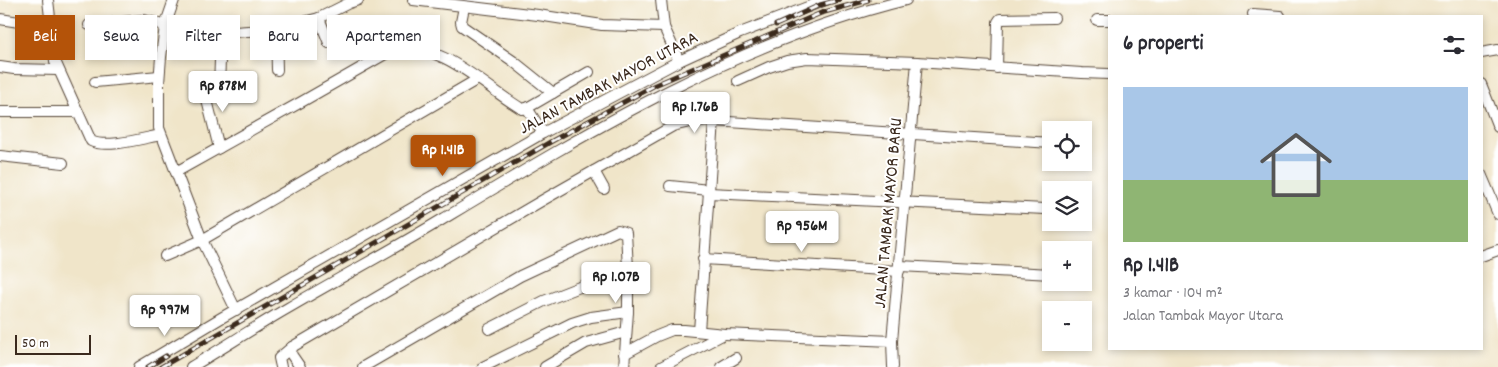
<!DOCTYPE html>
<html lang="id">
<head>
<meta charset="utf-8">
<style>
	:root { --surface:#fff; --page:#f2f2f3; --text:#2b2b33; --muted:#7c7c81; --accent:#b45309 }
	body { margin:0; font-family:Dekko,sans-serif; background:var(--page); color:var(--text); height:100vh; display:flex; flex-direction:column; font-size:19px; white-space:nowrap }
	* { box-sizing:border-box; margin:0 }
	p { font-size:16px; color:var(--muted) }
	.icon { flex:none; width:28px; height:28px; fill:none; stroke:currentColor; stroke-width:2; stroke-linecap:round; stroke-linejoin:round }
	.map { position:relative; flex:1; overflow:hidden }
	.side { position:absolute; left:1108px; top:15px; width:375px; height:335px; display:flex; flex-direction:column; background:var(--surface); border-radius:0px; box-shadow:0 2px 8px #0003 }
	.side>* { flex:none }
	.hud { position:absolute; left:15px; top:15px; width:475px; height:45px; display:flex; gap:10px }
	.tools { position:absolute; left:1042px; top:121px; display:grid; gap:10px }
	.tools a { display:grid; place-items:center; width:50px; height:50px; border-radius:0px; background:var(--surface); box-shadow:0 2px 8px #0003; font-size:25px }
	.scale { position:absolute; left:15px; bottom:12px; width:76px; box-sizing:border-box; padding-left:5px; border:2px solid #3b2a1e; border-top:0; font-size:14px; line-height:18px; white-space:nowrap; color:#3b2a1e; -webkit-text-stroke:4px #fff; paint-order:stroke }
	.price { position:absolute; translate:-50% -42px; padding:0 11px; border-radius:5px; background:#fff; color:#222; font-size:16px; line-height:32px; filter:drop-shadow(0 1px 2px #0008) }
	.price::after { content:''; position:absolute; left:50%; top:30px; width:15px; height:11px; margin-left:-8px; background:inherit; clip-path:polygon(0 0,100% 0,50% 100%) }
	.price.active { background:var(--accent); color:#fff }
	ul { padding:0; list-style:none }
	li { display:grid; align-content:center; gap:10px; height:265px; padding:0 15px }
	li span { display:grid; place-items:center; height:155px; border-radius:0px; color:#555 }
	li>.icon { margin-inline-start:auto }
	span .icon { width:90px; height:90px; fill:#fffc; stroke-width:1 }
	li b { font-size:21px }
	h2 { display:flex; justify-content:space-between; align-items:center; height:60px; padding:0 15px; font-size:21px }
	.chip { padding:0 18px; border-radius:0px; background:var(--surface); box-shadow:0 2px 8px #0003; font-size:18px; line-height:45px }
	.chip.active { background:var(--accent); color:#fff }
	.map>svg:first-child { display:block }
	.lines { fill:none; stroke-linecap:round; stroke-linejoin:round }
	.minor-casing { stroke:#564638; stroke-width:12 }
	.minor { stroke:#fff; stroke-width:10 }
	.rail-casing { stroke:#3b2a1e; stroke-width:5 }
	.rail { stroke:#fff; stroke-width:3; stroke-dasharray:9; stroke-linecap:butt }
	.labels { text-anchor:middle; stroke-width:4; stroke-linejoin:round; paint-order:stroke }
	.street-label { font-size:18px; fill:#3b2a1e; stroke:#fff }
</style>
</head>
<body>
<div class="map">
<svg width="1498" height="367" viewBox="0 0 1498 367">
	<rect width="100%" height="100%" fill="#fff"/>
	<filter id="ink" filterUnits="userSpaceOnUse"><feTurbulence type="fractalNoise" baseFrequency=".02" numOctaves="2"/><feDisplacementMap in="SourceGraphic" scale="10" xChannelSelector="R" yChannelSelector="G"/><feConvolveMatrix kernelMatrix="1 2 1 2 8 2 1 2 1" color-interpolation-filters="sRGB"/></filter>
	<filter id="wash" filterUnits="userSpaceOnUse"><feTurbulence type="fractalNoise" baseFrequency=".0096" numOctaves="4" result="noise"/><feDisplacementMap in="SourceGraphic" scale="20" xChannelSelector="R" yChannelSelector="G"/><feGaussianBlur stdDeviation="1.12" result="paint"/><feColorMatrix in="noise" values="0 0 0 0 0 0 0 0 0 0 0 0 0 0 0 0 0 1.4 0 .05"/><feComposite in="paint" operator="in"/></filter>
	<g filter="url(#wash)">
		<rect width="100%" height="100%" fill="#f0e5c9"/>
	</g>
	<g filter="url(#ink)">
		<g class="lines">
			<!-- minor casing -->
			<g class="minor-casing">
				<g id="minor">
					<path d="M48,0l7,61 36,80c15,8 53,-3 70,-6"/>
					<path d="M174,0l-9,26 -4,31 -2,26v45l43,112 34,70"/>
					<path d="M413,0l125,15 64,10 62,2"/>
					<path d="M661,0l3,27 15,34"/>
					<path d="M464,7l-3,15 1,4 51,35 40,32"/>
					<path d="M1253,14l27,2"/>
					<path d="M319,18l10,25"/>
					<path d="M0,19l51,8"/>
					<path d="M1097,20h12"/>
					<path d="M89,25l55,-5 32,8 45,5 55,-4 43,-11 30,-15 9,-3"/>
					<path d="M276,29l1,41"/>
					<path d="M1481,53l17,-3"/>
					<path d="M0,67l14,2 44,1"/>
					<path d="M997,68l1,-46 2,-3 54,-1"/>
					<path d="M738,81l31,-14 18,-6 20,-3 110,4 165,11 27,1"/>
					<path d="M95,82l64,-6"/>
					<path d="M1481,84l17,43"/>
					<path d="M527,108l16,25"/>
					<path d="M0,112h78"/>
					<path d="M219,148l-13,-52 13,-9 2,-54"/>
					<path d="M0,156l63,7"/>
					<path d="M594,171l10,18"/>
					<path d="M176,172l127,-71 91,-52c48,-8 89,37 128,60l5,-1 62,-36"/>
					<path d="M1481,174l17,40"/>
					<path d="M670,186l39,4"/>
					<path d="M709,193l336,16"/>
					<path d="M165,256l37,-16 276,-161"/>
					<path d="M1481,256l17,-6"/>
					<path d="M703,259l196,12"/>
					<path d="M900,266l151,8"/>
					<path d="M489,329l55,-28 84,-33"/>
					<path d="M699,331l15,-210"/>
					<path d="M292,347l-1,7 9,13"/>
					<path d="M624,354l33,-18 15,-6h12l41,4 167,7"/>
					<path d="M139,367l82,-49 322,-185 136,-72 61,-28 86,-33"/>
					<path d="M191,367c32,-19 64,-40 97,-59 51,-30 104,-58 155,-89 148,-89 293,-177 463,-219"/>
					<path d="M281,367l-2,-9 13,-11 251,-147 130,-74 17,-4 24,-1 337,22"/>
					<path d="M363,367l157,-91 98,-46 8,3 2,35v44l-4,55"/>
					<path d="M483,367l89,-44 19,-6 37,-5"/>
					<path d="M545,367l41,-24 40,-11"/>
					<path d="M661,367l63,-33"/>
					<path d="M721,367l15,-9"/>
					<path d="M893,367l-1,-26 25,-279"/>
				</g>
			</g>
			<!-- minor -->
			<use href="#minor" class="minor"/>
			<!-- rail casing -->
			<g class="rail-casing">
				<g id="rail">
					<path d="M776,25l44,-20 19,-5"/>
					<path d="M148,367l18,-11"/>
					<path d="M161,367l391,-226 103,-56 166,-72 47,-13"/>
				</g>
			</g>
			<!-- rail -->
			<use href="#rail" class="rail"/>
		</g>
	</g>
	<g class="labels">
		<!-- street labels -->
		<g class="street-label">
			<text transform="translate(608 82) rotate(-28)" y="6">JALAN TAMBAK MAYOR UTARA</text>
			<text transform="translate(887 213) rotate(-85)" y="6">JALAN TAMBAK MAYOR BARU</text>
		</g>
	</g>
</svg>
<div class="tools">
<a><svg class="icon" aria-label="locate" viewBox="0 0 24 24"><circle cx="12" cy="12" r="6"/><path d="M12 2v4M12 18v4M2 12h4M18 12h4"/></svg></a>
<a><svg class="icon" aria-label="layers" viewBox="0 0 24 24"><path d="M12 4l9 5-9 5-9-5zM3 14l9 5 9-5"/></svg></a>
<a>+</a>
<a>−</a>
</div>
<div class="scale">50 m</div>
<b class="price" style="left:223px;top:113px">Rp 878M</b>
<b class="price" style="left:695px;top:134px">Rp 1.76B</b>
<b class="price active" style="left:443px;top:177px">Rp 1.41B</b>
<b class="price" style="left:802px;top:253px">Rp 956M</b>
<b class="price" style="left:616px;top:304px">Rp 1.07B</b>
<b class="price" style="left:165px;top:337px">Rp 997M</b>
<div class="hud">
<a class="chip active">Beli</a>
<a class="chip">Sewa</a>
<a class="chip">Filter</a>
<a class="chip">Baru</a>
<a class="chip">Apartemen</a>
</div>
<section class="side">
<h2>6 properti<svg class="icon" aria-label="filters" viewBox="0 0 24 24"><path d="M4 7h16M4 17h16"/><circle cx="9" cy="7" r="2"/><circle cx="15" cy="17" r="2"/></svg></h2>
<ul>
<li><span style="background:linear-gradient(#a9c7e8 60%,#8fb573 0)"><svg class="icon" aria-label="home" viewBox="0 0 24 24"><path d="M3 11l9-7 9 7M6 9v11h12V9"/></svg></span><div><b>Rp 1.41B</b><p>3 kamar · 104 m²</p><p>Jalan Tambak Mayor Utara</p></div></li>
</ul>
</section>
</div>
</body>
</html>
